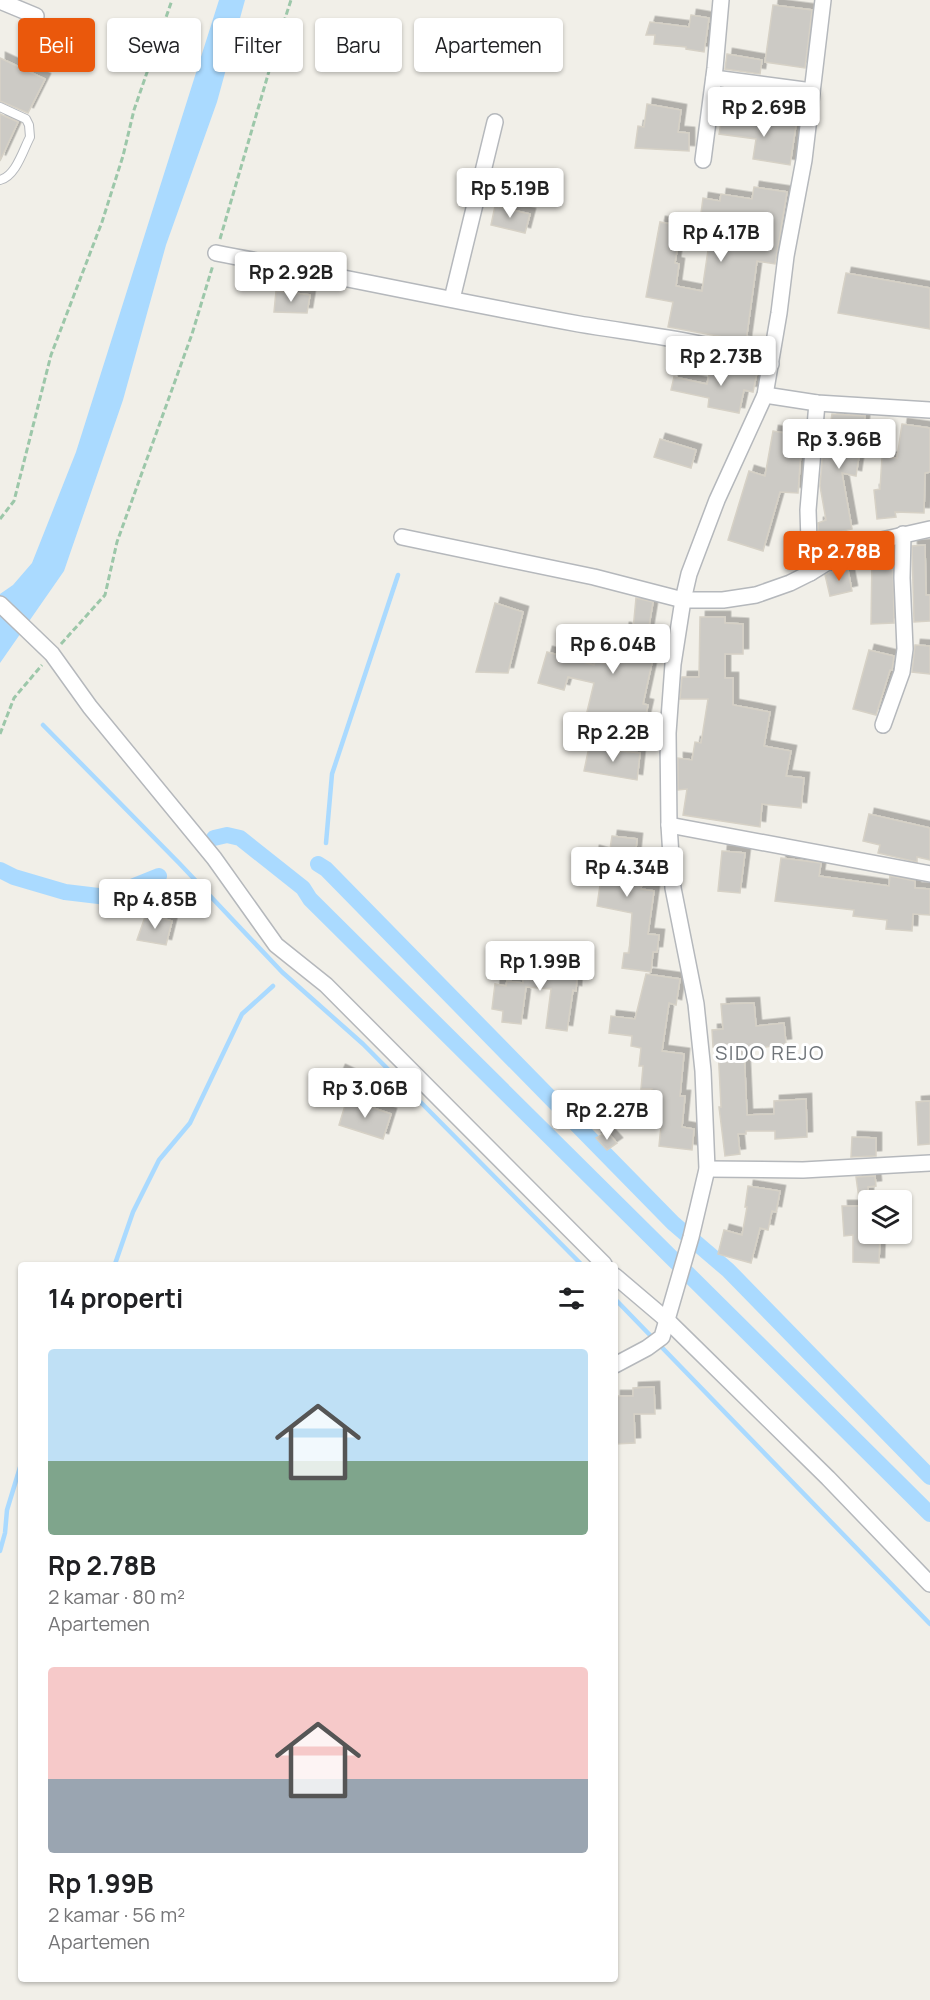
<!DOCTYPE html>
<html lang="id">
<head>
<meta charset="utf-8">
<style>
	:root { --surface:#fff; --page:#f2f2f2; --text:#202124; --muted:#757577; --accent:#ea580c }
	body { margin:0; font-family:Manrope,sans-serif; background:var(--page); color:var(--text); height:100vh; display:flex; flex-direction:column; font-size:22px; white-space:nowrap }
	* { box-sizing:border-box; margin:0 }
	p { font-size:20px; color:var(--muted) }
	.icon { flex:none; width:33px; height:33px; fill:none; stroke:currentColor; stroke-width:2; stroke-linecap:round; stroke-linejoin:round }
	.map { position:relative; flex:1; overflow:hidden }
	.drawer { position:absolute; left:18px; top:1262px; width:600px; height:720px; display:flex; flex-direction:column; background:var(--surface); border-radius:6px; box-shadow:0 2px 4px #0004 }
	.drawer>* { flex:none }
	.guide { position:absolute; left:18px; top:18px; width:600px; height:54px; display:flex; gap:12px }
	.fabs { position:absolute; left:858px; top:1190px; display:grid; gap:12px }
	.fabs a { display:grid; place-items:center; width:54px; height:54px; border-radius:6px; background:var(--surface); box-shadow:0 2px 4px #0004; font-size:30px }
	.price { position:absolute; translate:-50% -51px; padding:0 14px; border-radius:6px; background:#fff; color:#222; font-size:20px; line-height:39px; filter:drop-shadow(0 2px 3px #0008) }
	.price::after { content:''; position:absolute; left:50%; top:36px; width:18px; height:14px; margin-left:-9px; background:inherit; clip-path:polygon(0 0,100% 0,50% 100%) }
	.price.active { background:var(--accent); color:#fff }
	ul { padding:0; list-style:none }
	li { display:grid; align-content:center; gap:12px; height:318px; padding:0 30px }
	li span { display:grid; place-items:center; height:186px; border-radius:6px; color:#555 }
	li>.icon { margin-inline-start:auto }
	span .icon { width:108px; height:108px; fill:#fffc; stroke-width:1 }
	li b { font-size:26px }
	h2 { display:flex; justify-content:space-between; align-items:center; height:72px; padding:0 30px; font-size:26px }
	.tag { padding:0 21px; border-radius:6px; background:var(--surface); box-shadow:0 2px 4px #0004; font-size:21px; line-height:54px }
	.tag.active { background:var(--accent); color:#fff }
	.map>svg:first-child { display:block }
	.water { fill:#aadaff }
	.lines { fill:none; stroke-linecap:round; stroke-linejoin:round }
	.stream { stroke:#aadaff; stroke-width:4.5 }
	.canal { stroke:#aadaff; stroke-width:16 }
	.building { fill:#cccac5; stroke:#d6d1c6; stroke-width:1.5; filter:url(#shadow) }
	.service-casing { stroke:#b5b8bc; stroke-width:10 }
	.minor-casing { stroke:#b5b8bc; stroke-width:18 }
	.path { stroke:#9cc7a9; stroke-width:3; stroke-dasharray:6 3; stroke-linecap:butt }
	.service { stroke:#fff; stroke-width:8 }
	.minor { stroke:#fff; stroke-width:15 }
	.labels { text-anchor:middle; stroke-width:6; stroke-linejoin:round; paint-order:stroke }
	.quarter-label { font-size:20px; letter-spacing:1.5px; fill:#70757a; stroke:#fff }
</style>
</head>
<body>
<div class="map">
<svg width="930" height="2000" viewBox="0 0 930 2000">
	<defs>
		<filter id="shadow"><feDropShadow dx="5.5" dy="-5.5" stdDeviation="0" flood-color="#0004"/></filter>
	</defs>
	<rect width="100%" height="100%" fill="#f1efe8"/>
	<!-- water -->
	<path class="water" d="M219,0h26l-28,102 -51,143 -43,155 -59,171 -64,92v-69l13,-9 19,-22 44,-111z"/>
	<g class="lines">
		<!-- stream -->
		<g class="stream">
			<path d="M43,725l136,138 103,109 81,72 218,220"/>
			<path d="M326,843l6,-69 66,-199"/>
			<path d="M115,1264l18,-52 26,-52 31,-37 52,-109 31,-28"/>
			<path d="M615,1299l315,325"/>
			<path d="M0,1551l5,-18 2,-23 14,-46"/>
		</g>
		<!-- canal -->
		<g class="canal">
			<path d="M214,838l13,-3 13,3 63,50 7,11 620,615"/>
			<path d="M318,864l8,5 347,354 55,47 202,207"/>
			<path d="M0,870l14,7 51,15 42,5 52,-21"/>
		</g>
	</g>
	<!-- building -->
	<g class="building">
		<path d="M773,5l39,5 -7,58 -40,-6z"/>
		<path d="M691,15l18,3 -5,34 -18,-3v-2l-32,-3 1,-9h-9l4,-13 39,5z"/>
		<path d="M727,54l35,6 -2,14 -35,-5z"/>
		<path d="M0,58l45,21 -17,34 -28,-12z"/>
		<path d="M647,104l34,6 -3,22 11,1v18l-54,-3 3,-22 6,1z"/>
		<path d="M0,114l18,8 -18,39z"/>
		<path d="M722,117l74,8 -6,40 -37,-6 3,-20 -37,-5z"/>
		<path d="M754,187l33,5 -12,72 -18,-3 -11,80 -78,-14 5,-25 -27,-5 14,-75 21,4 -6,37 4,1 -3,22 26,5 9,-61 -12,-2 4,-30 17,3 1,-7 31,5z"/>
		<path d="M495,206l35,8 -5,19 -34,-8z"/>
		<path d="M846,273l84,15v41l-92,-16z"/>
		<path d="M276,291l34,4 -3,18 -33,-1z"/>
		<path d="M712,362l45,10 -4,20 -9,-2 -5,23 -31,-6 1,-9 -38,-8 3,-13 33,7z"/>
		<path d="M832,414l33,2 -9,60 -14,-3 10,56 -33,7 -1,-13 8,-3 -6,-34 5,-59h5z"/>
		<path d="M902,424l28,4v44l-5,1 -1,40 -29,-1 1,5 -19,2 -3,-29 6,-1 2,-32 15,1z"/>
		<path d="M773,431l29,5 -4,57 -18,-1 -17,59 -35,-11 21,-69 16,5z"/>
		<path d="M660,439l36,11 -5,18 -37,-11z"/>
		<path d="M925,545l1,50h4v26l-16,1 -2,-76z"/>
		<path d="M872,557l21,1 1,65 -23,1z"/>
		<path d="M847,565l5,26 -22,5 -5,-21z"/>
		<path d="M636,598l17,4 -7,42 15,4 -3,12 -5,-2 -10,46 5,1 -5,22 -34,-8 -1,6 -23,-5 9,-37 -26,-6 -4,13 -26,-7 9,-31 47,13 1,-4 20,5 9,-38 9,2z"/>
		<path d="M495,603l28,9 -15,61 -32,-1z"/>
		<path d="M700,617h25v6l18,1v30h-18v24h8v27l37,7 -6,34 27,5 -5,25 18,2 -3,30 -39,-4 -2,23 -77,-12 4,-26 -9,1v-32l14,2 3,-18 6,1 7,-44h-28l2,-22h17z"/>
		<path d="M915,645l15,1v28l-18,-2z"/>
		<path d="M869,650l25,6 -2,14h-2l-14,45 -23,-6z"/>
		<path d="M589,747l31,6v-2l20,2 -3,27 -53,-9z"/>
		<path d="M869,814l61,14v32l-13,-3v5l-39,-9 2,-8 -17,-4z"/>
		<path d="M612,836l25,3 -2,19 10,2 -4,29 13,2 -6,43 11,1 -2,17h-4l-2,20 -29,-4 2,-15h5l3,-40 -35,-7 4,-28 -13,-3 6,-24 15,4z"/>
		<path d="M722,851l23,2 -5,40 -22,-2z"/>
		<path d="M781,858l40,5 -2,13 70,10 1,-10 25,5v7l15,1v26l-17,-1 -1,17 -26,-2 1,-9 -34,-4 1,-6 -79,-9z"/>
		<path d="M146,914l26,7 -6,24 -29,-5z"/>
		<path d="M523,959l55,3 -2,29 -3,-1 -6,41 -21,-3 5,-39 -25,-2 -5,37 -19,-2 1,-11 -11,-2 3,-25 11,2 1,-5 16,2z"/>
		<path d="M646,974l34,5 -4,26 -7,-2 -7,48 22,3 -4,42h5l-3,31 12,2 -2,21 -33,-4 3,-31 -12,-1 2,-25h-11l2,-23h-4l2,-18 -10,-2 1,-10 -23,-3 2,-17 24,3z"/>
		<path d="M754,1003l2,23 28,-3 2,21 -42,6 3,65 27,-1v-13l32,-2 1,38 -32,2v-8h-29v3h-8l2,20 -15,2 -6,-49h2l-3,-60h-5l-1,-17 11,-1 -2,-25z"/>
		<path d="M340,1070l13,6 -10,22 -13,-6z"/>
		<path d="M347,1099l44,15 -8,25 -44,-14z"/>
		<path d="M930,1101v43l-12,1 -2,-43z"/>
		<path d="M607,1132l10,11 -10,7 -11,-12z"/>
		<path d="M852,1137l24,1v18l-25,1z"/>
		<path d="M875,1176l1,10 -8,1v46h12l-1,30 -26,-1v-27l-9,1 -2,-30h18l-4,-29z"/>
		<path d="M748,1186l32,5 -4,21 -4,-1 -4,19 -8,-2 -9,35 -33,-9 6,-24 18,5 5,-28h-2z"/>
		<path d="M654,1387l1,27h-21l1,29 -20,1v-48h18v-8z"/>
	</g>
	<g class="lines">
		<!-- service casing -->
		<g class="service-casing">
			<path id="service" d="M0,107l26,12 3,6 1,12c-7,13 -14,39 -30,43"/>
		</g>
		<!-- minor casing -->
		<g class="minor-casing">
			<g id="minor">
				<path d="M0,1l36,15"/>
				<path d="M714,78l98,13"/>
				<path d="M703,160l12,-92 6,-68"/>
				<path d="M216,253c121,23 242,49 363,71 65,11 131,17 192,40"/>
				<path d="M452,299l43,-177"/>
				<path d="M765,395l52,8 113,7"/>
				<path d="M402,537l192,40 89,23h40l33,-5 34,-12 20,-10 21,-13 46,-19 53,-12"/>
				<path d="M810,573l-2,-63 9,-107"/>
				<path d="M0,604l52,50 38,53 124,151 62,87 50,40 278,279"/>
				<path d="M883,725l19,-53 3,-23 -3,-71 1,-44"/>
				<path d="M669,825l261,49"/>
				<path d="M707,1169l96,1 127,-7"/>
				<path d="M615,1276l53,45 160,157 102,106"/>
				<path d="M615,1365l32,-17 15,-11 29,-100 16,-68 -4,-98 -7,-67 -23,-116 -4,-63 -1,-92 5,-69 10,-64 6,-26 28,-74 48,-105 14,-82 7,-57 18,-96 19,-160"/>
			</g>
		</g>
		<!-- path -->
		<g class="path">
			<path d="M220,239l59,-202 12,-37"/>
			<path d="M0,519l14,-18 37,-146 51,-133 21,-66 11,-46 38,-110"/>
			<path d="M61,644l44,-49 12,-53 75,-208 21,-69"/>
			<path d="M0,734l14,-36 28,-33"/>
		</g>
		<!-- service -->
		<use href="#service" class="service"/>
		<!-- minor -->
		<use href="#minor" class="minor"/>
	</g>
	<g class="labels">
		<!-- quarter labels -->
		<g class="quarter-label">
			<text x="770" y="1060">SIDO REJO</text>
		</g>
	</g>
</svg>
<div class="fabs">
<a><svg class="icon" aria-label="layers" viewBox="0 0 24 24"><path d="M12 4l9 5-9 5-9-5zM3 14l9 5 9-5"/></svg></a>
</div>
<b class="price" style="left:764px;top:138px">Rp 2.69B</b>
<b class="price" style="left:510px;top:219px">Rp 5.19B</b>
<b class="price" style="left:721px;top:263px">Rp 4.17B</b>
<b class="price" style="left:291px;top:303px">Rp 2.92B</b>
<b class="price" style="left:721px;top:387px">Rp 2.73B</b>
<b class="price" style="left:839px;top:470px">Rp 3.96B</b>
<b class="price active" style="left:839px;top:582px">Rp 2.78B</b>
<b class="price" style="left:613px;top:675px">Rp 6.04B</b>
<b class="price" style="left:613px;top:763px">Rp 2.2B</b>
<b class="price" style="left:627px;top:898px">Rp 4.34B</b>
<b class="price" style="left:155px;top:930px">Rp 4.85B</b>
<b class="price" style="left:540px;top:992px">Rp 1.99B</b>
<b class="price" style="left:365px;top:1119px">Rp 3.06B</b>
<b class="price" style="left:607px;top:1141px">Rp 2.27B</b>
<div class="guide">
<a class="tag active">Beli</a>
<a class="tag">Sewa</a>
<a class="tag">Filter</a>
<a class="tag">Baru</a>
<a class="tag">Apartemen</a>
</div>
<section class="drawer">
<h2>14 properti<svg class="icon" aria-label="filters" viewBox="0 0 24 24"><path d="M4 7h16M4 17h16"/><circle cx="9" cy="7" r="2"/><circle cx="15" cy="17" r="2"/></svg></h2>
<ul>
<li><span style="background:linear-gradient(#bfe0f5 60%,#7fa58c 0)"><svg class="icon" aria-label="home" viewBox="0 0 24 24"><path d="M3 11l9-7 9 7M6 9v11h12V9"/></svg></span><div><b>Rp 2.78B</b><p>2 kamar · 80 m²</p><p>Apartemen</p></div></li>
<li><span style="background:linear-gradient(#f6c9c9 60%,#9aa5b1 0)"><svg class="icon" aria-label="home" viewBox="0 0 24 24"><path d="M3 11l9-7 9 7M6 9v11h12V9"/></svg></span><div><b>Rp 1.99B</b><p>2 kamar · 56 m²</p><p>Apartemen</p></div></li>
</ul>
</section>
</div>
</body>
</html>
